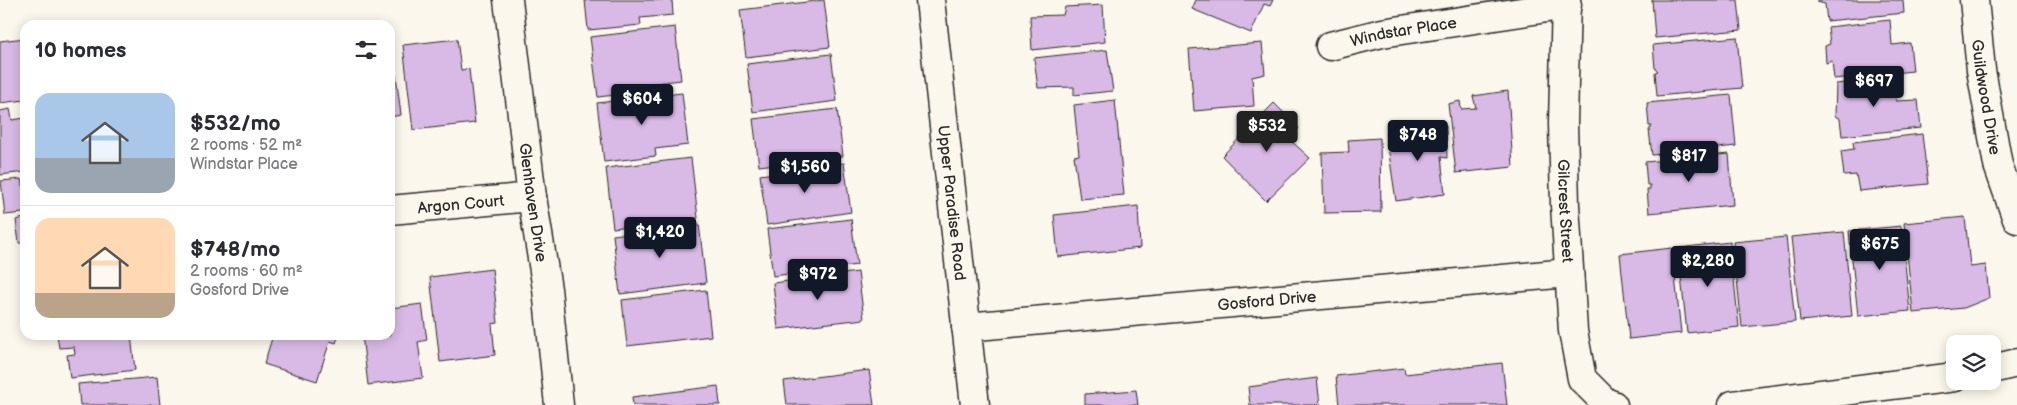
<!DOCTYPE html>
<html lang="en">
<head>
<meta charset="utf-8">
<style>
	:root { --surface:#fff; --page:#f7f7f7; --text:#2b2b33; --muted:#7c7c81; --line:#e1e1e2; --accent:#111827 }
	body { margin:0; font-family:"Balsamiq Sans",sans-serif; background:var(--page); color:var(--text); height:100vh; display:flex; flex-direction:column; font-size:19px; white-space:nowrap }
	* { box-sizing:border-box; margin:0 }
	p { font-size:16px; color:var(--muted) }
	.icon { flex:none; width:28px; height:28px; fill:none; stroke:currentColor; stroke-width:2; stroke-linecap:round; stroke-linejoin:round }
	.map { position:relative; flex:1; overflow:hidden }
	.panel { position:absolute; left:20px; top:20px; width:375px; height:320px; display:flex; flex-direction:column; background:var(--surface); border-radius:15px; box-shadow:0 2px 12px #0003 }
	.panel>* { flex:none }
	.fabs { position:absolute; left:1946px; top:335px; display:grid; gap:10px }
	.fabs a { display:grid; place-items:center; width:55px; height:55px; border-radius:10px; background:var(--surface); box-shadow:0 2px 12px #0003; font-size:25px }
	.price { position:absolute; translate:-50% -42px; padding:0 11px; border-radius:5px; background:var(--accent); color:#fff; font-size:16px; line-height:32px; filter:drop-shadow(0 1px 2px #0008) }
	.price::after { content:''; position:absolute; left:50%; top:30px; width:15px; height:11px; margin-left:-8px; background:inherit; clip-path:polygon(0 0,100% 0,50% 100%) }
	.price.selected { background:#222; color:#fff }
	ul { padding:0; list-style:none }
	li { display:flex; align-items:center; gap:15px; height:125px; padding:0 15px }
	li+li { border-top:1px solid var(--line) }
	li span { display:grid; place-items:center; flex:none; width:140px; height:100px; border-radius:15px; color:#555 }
	li>.icon { margin-inline-start:auto }
	span .icon { width:60px; height:60px; fill:#fffc; stroke-width:1 }
	li b { font-size:21px }
	h2 { display:flex; justify-content:space-between; align-items:center; height:60px; padding:0 15px; font-size:21px }
	.map>svg:first-child { display:block }
	.building { fill:#d9b9e5; stroke:#2b2b2b }
	.lines { fill:none; stroke-linecap:round; stroke-linejoin:round }
	.street-casing { stroke:#2b2b2b; stroke-width:31 }
	.secondary-casing { stroke:#2b2b2b; stroke-width:31 }
	.street { stroke:#fbf7ec; stroke-width:28 }
	.secondary { stroke:#fbf7ec; stroke-width:28 }
	.labels { text-anchor:middle; stroke-width:4; stroke-linejoin:round; paint-order:stroke }
	.street-label { font-size:16px; fill:#2b2b2b; stroke:#fbf7ec }
</style>
</head>
<body>
<div class="map">
<svg width="2017" height="405" viewBox="0 0 2017 405">
	<rect width="100%" height="100%" fill="#fbf7ec"/>
	<filter id="ink" filterUnits="userSpaceOnUse"><feTurbulence type="fractalNoise" baseFrequency=".02" numOctaves="2"/><feDisplacementMap in="SourceGraphic" scale="10" xChannelSelector="R" yChannelSelector="G"/><feConvolveMatrix kernelMatrix="1 2 1 2 8 2 1 2 1" color-interpolation-filters="sRGB"/></filter>
	<g filter="url(#ink)">
		<!-- building -->
		<g class="building">
			<path d="M585,0h87l1,15 -33,3 1,7 -53,5z"/>
			<path d="M824,0l6,47 -84,10 -6,-47z"/>
			<path d="M1196,0h77l-3,6 -6,-2 -13,29 -59,-24z"/>
			<path d="M1652,0h86l3,30 -86,8z"/>
			<path d="M1817,0h86l1,13 -77,8 -2,-17 -8,-2z"/>
			<path d="M1103,5l2,37 -73,8 -2,-34 33,-1 2,-8z"/>
			<path d="M1890,20l2,25 18,-2 3,28 -79,8 -2,-18 -6,2 -1,-17 5,-2 -2,-17z"/>
			<path d="M675,27l6,53 -33,4 1,7 -51,6 -8,-60z"/>
			<path d="M1737,37l5,51 -85,8 -2,-24 3,-1 -3,-3 -2,-23z"/>
			<path d="M25,38v62l-25,3v-62z"/>
			<path d="M457,39l4,31 8,-1 6,54 -62,7 -10,-85z"/>
			<path d="M1262,43l3,31 -13,3 2,29 -60,5 -5,-62z"/>
			<path d="M1107,50l6,41 -39,4v-8l-36,1 -4,-30z"/>
			<path d="M831,54l6,47 -84,11 -6,-48z"/>
			<path d="M390,73v2h6l5,40 -11,2z"/>
			<path d="M1890,79l9,7 -3,15 22,-1 3,28 -79,8 -2,-17 -5,-3 1,-32z"/>
			<path d="M1508,91l5,76 -57,6 -8,-69 12,-3 1,8 15,-1 -3,-12z"/>
			<path d="M682,93l6,52 -33,4 1,7 -52,6 -7,-59z"/>
			<path d="M1731,95l5,51 -84,9 -3,-25 3,-4h-3l-2,-23z"/>
			<path d="M1115,100l9,95 -44,4 -6,-43 5,-1 -5,-50z"/>
			<path d="M1274,103l25,25 -10,11 21,19 -44,43 -44,-45z"/>
			<path d="M10,109l2,11 13,-2v54l-25,3v-64z"/>
			<path d="M837,109l6,47 -84,10 -6,-47z"/>
			<path d="M1446,126l1,32 -6,-1 4,37 -49,7 -10,-68z"/>
			<path d="M1922,134l6,50 -69,7 -3,-16 -12,1 -3,-25 13,-2 -1,-7z"/>
			<path d="M1380,138l1,74 -57,1 -2,-60 27,-1 -1,-12z"/>
			<path d="M1729,154l4,51 -84,8 -2,-24h3v-4h-3l-2,-23z"/>
			<path d="M691,158l7,60 -85,10 -7,-60z"/>
			<path d="M844,163l7,49 -84,13 -7,-50z"/>
			<path d="M21,179l1,7h3v57h-6l-3,-23 8,-2 -1,-5 -18,2 -4,-34z"/>
			<path d="M1138,206l2,42 -82,9 -4,-42z"/>
			<path d="M1965,217l5,50 16,-2 3,33 -25,10 -51,5 -9,-90z"/>
			<path d="M851,219l6,46 -84,11 -6,-47z"/>
			<path d="M699,224l7,59 -86,11 -7,-59z"/>
			<path d="M1901,226l9,85 -52,5 -9,-85z"/>
			<path d="M1844,232l8,84 -52,5 -9,-84z"/>
			<path d="M1786,237l9,85 -53,5 -9,-85z"/>
			<path d="M1730,242l9,85 -52,6 -9,-85z"/>
			<path d="M1672,248l9,85 -52,6 -9,-85z"/>
			<path d="M492,269l6,54 -6,1 3,31 -55,7 -10,-85z"/>
			<path d="M858,272l6,47 -86,10 -5,-46z"/>
			<path d="M706,290l5,46 -84,10 -5,-46z"/>
			<path d="M422,304l5,36 -9,2 5,36 -55,7 -6,-50h28v-27z"/>
			<path d="M57,335h74l4,35 -65,8 -3,-23 8,-1 -1,-7 -15,1z"/>
			<path d="M273,335h66l-3,8 -6,-2 -13,40 -53,-17z"/>
			<path d="M1502,363l5,42h-168l-3,-29 68,-8 1,6z"/>
			<path d="M869,370l5,35h-87l-3,-24z"/>
			<path d="M157,377l3,28h-80l-2,-21z"/>
			<path d="M1317,378l3,27h-70l-2,-18z"/>
			<path d="M718,386l2,19h-87l-1,-8z"/>
			<path d="M1136,390l2,15h-53v-11z"/>
		</g>
		<g class="lines">
			<!-- street casing -->
			<g class="street-casing">
				<g id="street">
					<path id="s1" d="M508,0l24,197 15,92 12,116"/>
					<path id="s2" d="M1566,0l-3,123 2,82 8,126 9,48 23,23 8,3"/>
					<path id="s3" d="M1974,0l7,70 17,95 19,54"/>
					<path id="s4" d="M1330,46l52,-13 185,-28"/>
					<path id="s5" d="M390,210l142,-13"/>
					<path id="s6" d="M966,327l602,-54"/>
					<path d="M1992,369l25,-6"/>
					<path d="M1733,405l222,-28"/>
				</g>
			</g>
			<!-- secondary casing -->
			<g class="secondary-casing">
				<g id="secondary">
					<path id="s7" d="M930,0l45,405"/>
				</g>
			</g>
			<!-- street -->
			<use href="#street" class="street"/>
			<!-- secondary -->
			<use href="#secondary" class="secondary"/>
		</g>
	</g>
	<g class="labels">
		<!-- street labels -->
		<g class="street-label">
			<text dy="6" stroke="none"><textPath href="#s4" startOffset="75">Windstar Place</textPath></text>
			<text dy="6" stroke="none"><textPath href="#s3" startOffset="98">Guildwood Drive</textPath></text>
			<text dy="6" stroke="none"><textPath href="#s1" startOffset="204">Glenhaven Drive</textPath></text>
			<text dy="6" stroke="none"><textPath href="#s7" startOffset="204">Upper Paradise Road</textPath></text>
			<text dy="6" stroke="none"><textPath href="#s5" startOffset="71">Argon Court</textPath></text>
			<text dy="6" stroke="none"><textPath href="#s2" startOffset="211">Gilcrest Street</textPath></text>
			<text dy="6" stroke="none"><textPath href="#s6" startOffset="302">Gosford Drive</textPath></text>
		</g>
	</g>
</svg>
<div class="fabs">
<a><svg class="icon" aria-label="layers" viewBox="0 0 24 24"><path d="M12 4l9 5-9 5-9-5zM3 14l9 5 9-5"/></svg></a>
</div>
<b class="price" style="left:1874px;top:108px">$697</b>
<b class="price" style="left:642px;top:126px">$604</b>
<b class="price selected" style="left:1267px;top:153px">$532</b>
<b class="price" style="left:1418px;top:162px">$748</b>
<b class="price" style="left:1689px;top:183px">$817</b>
<b class="price" style="left:805px;top:194px">$1,560</b>
<b class="price" style="left:660px;top:259px">$1,420</b>
<b class="price" style="left:1880px;top:271px">$675</b>
<b class="price" style="left:1708px;top:288px">$2,280</b>
<b class="price" style="left:818px;top:301px">$972</b>
<section class="panel">
<h2>10 homes<svg class="icon" aria-label="filters" viewBox="0 0 24 24"><path d="M4 7h16M4 17h16"/><circle cx="9" cy="7" r="2"/><circle cx="15" cy="17" r="2"/></svg></h2>
<ul>
<li><span style="background:linear-gradient(#a9c7e8 65%,#9aa5b1 0)"><svg class="icon" aria-label="home" viewBox="0 0 24 24"><path d="M3 11l9-7 9 7M6 9v11h12V9"/></svg></span><div><b>$532/mo</b><p>2 rooms · 52 m²</p><p>Windstar Place</p></div></li>
<li><span style="background:linear-gradient(#ffd9b3 75%,#b9a48a 0)"><svg class="icon" aria-label="home" viewBox="0 0 24 24"><path d="M3 11l9-7 9 7M6 9v11h12V9"/></svg></span><div><b>$748/mo</b><p>2 rooms · 60 m²</p><p>Gosford Drive</p></div></li>
</ul>
</section>
</div>
</body>
</html>
